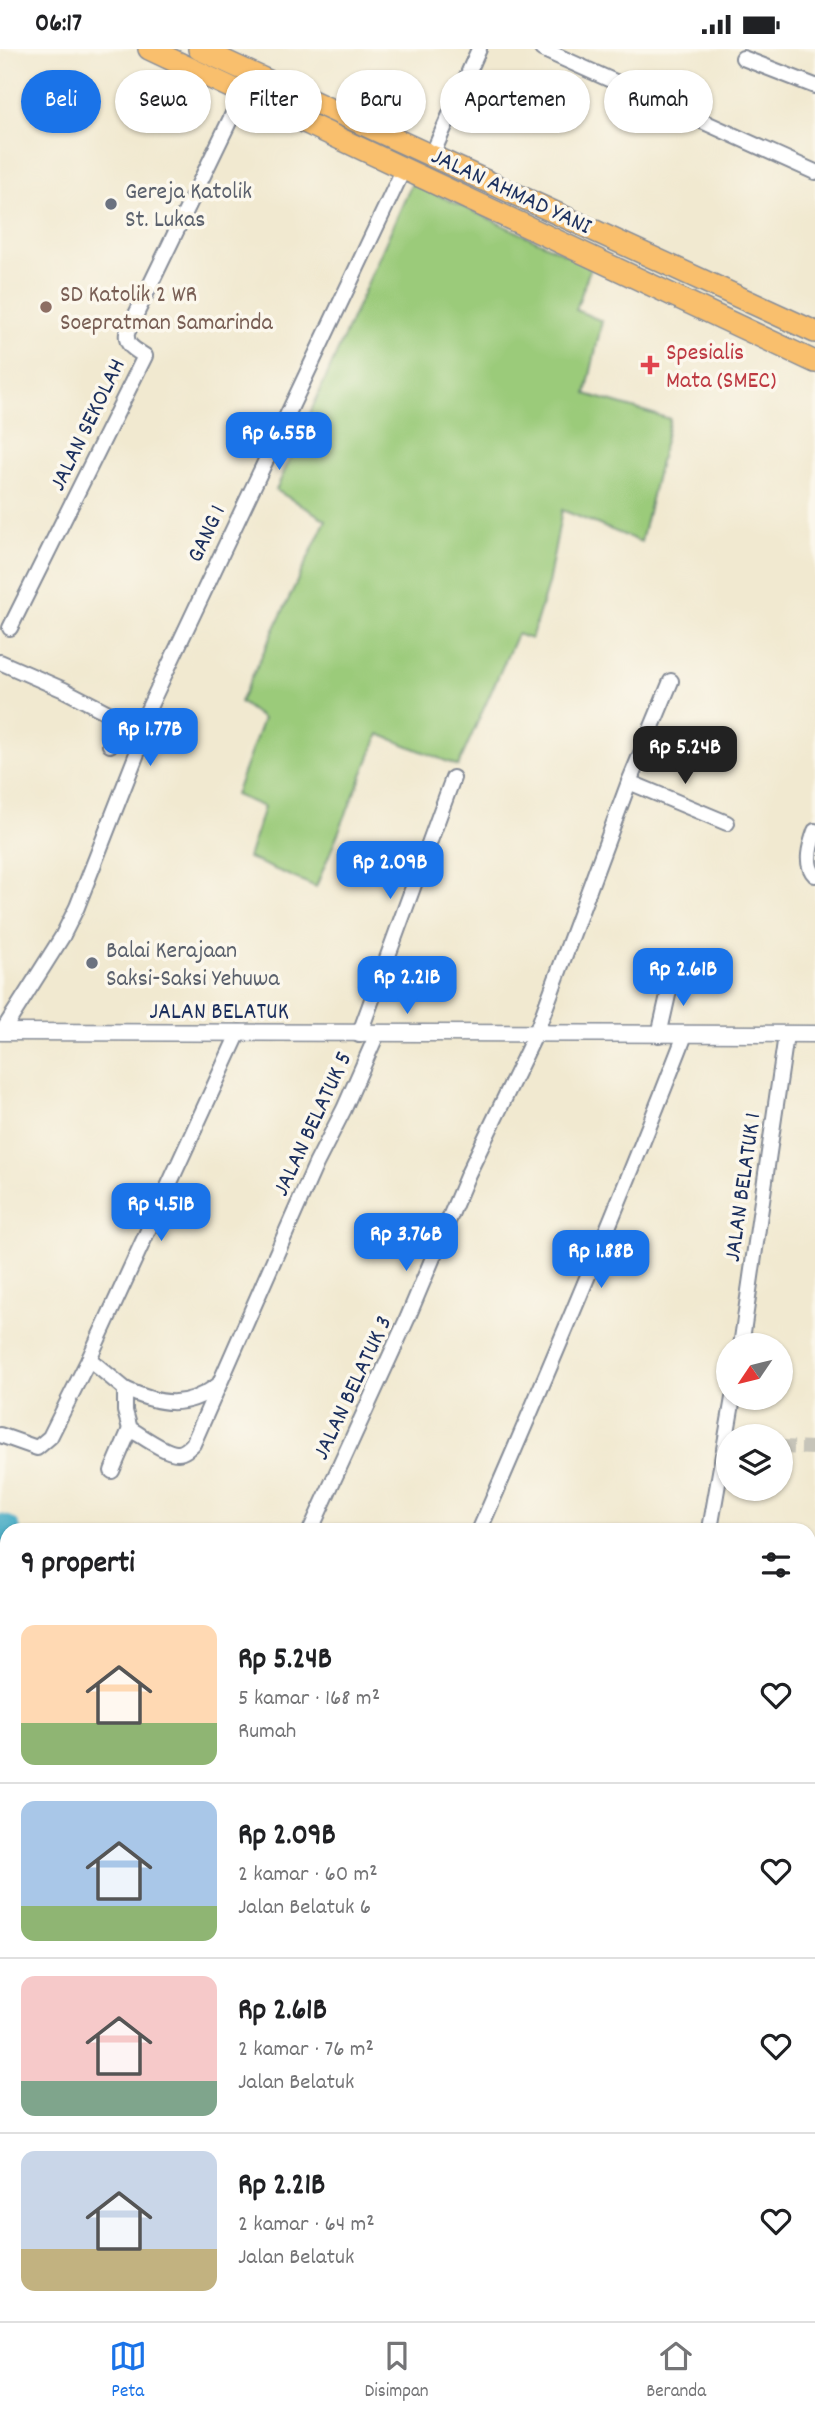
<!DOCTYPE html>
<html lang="id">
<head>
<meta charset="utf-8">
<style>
	:root { --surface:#fff; --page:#f6f6f6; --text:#202124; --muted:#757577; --line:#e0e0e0; --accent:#1a73e8 }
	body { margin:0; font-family:Dekko,sans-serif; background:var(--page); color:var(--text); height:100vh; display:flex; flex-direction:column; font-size:26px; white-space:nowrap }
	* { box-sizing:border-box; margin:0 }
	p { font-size:23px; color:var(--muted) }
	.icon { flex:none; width:38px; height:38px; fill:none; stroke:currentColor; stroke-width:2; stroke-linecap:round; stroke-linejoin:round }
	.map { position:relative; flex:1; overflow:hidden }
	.drawer { position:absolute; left:0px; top:1474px; width:816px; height:800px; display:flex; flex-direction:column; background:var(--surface); border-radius:21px 21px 0 0; box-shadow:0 2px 5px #0004 }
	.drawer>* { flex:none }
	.banner { position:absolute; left:21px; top:21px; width:774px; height:63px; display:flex; gap:14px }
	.needle { width:46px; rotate:235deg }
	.fabs { position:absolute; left:716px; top:1284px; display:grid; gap:14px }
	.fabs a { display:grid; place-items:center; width:77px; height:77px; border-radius:50%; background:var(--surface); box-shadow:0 2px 5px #0004; font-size:35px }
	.price { position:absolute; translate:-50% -60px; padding:0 16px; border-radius:14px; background:var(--accent); color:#fff; font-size:23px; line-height:46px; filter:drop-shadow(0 2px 4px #0008) }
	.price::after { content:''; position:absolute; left:50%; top:42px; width:21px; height:16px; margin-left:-10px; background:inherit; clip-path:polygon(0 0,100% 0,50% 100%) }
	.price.on { background:#222; color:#fff }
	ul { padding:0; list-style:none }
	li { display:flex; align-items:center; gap:21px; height:175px; padding:0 21px }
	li+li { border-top:2px solid var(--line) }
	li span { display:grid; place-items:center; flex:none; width:196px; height:140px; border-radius:14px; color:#555 }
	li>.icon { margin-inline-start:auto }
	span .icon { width:84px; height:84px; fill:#fffc; stroke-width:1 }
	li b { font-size:30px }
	h2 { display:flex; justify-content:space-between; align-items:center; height:84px; padding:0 21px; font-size:30px }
	.tag { padding:0 24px; border-radius:32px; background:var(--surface); box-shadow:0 2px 5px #0004; font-size:24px; line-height:63px }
	.tag.on { background:var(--accent); color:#fff }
	.status { display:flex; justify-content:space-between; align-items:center; height:49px; padding:0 35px; background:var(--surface); direction:ltr }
	.status svg { height:19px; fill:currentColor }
	.dock { display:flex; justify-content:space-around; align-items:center; height:98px; border-top:2px solid var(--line); background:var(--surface); font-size:19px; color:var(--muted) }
	.dock a { display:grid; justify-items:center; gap:4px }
	.dock .on { color:var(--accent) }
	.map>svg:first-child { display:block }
	.green { fill:#9bcb7a; stroke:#5b7d6c; stroke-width:2 }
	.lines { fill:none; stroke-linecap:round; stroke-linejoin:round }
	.river { stroke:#45abc5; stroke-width:28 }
	.minor-tunnel { stroke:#c6c4b9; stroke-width:14; stroke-dasharray:14 7; stroke-linecap:butt }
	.minor-casing { stroke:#868c97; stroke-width:18 }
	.tertiary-casing { stroke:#868c97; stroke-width:19 }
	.primary-casing { stroke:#868c97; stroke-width:24 }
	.minor { stroke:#fff; stroke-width:14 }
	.tertiary { stroke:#fff; stroke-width:16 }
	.primary { stroke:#f9bf6d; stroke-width:21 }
	.worship-dot { fill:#6b7280; stroke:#fbf7ec; stroke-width:2.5 }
	.education-dot { fill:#8d6e63; stroke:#fbf7ec; stroke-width:2.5 }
	.health-dot { fill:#e0444e; stroke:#fbf7ec; stroke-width:2.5 }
	.labels { text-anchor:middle; stroke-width:7; stroke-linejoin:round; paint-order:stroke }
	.worship-label { font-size:24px; fill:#5b616d; stroke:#fbf7ec; text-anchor:start }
	.street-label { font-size:24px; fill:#1b2f5e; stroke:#fbf7ec }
	.education-label { font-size:24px; fill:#785e54; stroke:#fbf7ec; text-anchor:start }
	.health-label { font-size:24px; fill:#be3a42; stroke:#fbf7ec; text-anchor:start }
</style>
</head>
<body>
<div class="status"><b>06:17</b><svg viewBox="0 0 49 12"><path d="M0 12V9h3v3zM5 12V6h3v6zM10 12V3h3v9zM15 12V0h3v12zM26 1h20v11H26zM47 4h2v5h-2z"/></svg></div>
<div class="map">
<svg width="815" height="2272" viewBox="0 0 815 2272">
	<rect width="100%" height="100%" fill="#fbf7ec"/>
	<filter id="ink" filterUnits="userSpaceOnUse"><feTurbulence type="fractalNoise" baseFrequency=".0143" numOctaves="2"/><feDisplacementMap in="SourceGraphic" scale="14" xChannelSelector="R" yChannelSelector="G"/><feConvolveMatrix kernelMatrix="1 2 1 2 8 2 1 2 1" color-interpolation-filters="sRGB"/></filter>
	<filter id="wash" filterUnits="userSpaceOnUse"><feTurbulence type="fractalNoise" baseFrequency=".00686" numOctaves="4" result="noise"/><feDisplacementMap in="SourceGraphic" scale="28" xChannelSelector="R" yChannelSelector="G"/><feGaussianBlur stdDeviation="1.57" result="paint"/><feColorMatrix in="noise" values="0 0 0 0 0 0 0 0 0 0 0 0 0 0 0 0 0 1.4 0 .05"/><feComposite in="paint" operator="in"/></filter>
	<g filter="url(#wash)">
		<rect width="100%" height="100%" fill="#f1e9d0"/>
		<!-- green -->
		<path class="green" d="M412,134l179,83 -15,44 26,11 -16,73 84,25 -29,123 -79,-32 -14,74 -17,55 -14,-5 -59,132 -79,-32 -63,153 -68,-29 16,-51 -29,-12 28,-76 -23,-17 86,-182 -50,-30z"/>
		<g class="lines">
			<!-- river -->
			<g class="river">
				<path d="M0,1479l7,2"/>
				<path d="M808,1647l7,-1"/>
			</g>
		</g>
	</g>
	<g filter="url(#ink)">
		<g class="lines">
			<!-- minor-tunnel -->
			<path class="minor-tunnel" d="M780,1398l35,1"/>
			<!-- minor casing -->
			<g class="minor-casing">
				<g id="minor">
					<path d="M542,0l273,123"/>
					<path d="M743,9l72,28"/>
					<path d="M432,106l47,-106"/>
					<path d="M10,579l135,-272c-9,-6 -20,-10 -18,-23l115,-238"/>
					<path d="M0,613l64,28 58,30"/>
					<path d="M110,696l12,-25 16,5 7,-9 259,-548"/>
					<path d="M629,733l98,41"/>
					<path d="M815,782c-5,14 -11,34 0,44"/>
					<path d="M2,983l60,-95 15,-30 66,-169 -1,-16"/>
					<path d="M359,986l94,-257"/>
					<path d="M659,986l16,-71 13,-4"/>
					<path d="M741,1297l45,-311"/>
					<path d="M89,1310l36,30v22l5,18c11,6 36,25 48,24 6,0 11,-5 15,-9l123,-280 28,-55 33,-75"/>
					<path d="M125,1340c35,16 60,20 92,-3"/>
					<path d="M0,1386l37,13 13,-11 39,-78 150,-327"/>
					<path d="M112,1422l18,-42"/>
					<path d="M311,1480l97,-212 60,-143 68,-141 93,-251 42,-101"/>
					<path d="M480,1480c71,-163 140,-327 205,-494"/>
					<path d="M710,1480l23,-131"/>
					<path d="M808,1543h7"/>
					<path d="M808,1765l7,-1"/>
					<path d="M808,1838l7,-3"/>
					<path d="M0,1993l7,4"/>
					<path d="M415,2266l11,6"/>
					<path d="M11,2272l10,-6"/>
				</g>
			</g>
			<!-- tertiary casing -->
			<g class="tertiary-casing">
				<path id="tertiary" d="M0,983l815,2"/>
			</g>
			<!-- primary casing -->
			<g class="primary-casing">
				<g id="primary">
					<path d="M149,0l666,313"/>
					<path d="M199,0l616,283"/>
				</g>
			</g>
			<!-- minor -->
			<use href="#minor" class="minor"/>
			<!-- tertiary -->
			<use href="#tertiary" class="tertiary"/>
			<!-- primary -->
			<use href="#primary" class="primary"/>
		</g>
	</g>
	<!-- markers -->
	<g class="worship-dot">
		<circle cx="111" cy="155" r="7"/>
		<circle cx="92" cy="914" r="7"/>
	</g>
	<circle class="education-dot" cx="46" cy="258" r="7"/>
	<path class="health-dot" d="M646.5 305.5h7v7h7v7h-7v7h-7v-7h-7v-7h7z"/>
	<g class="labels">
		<!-- worship labels -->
		<g class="worship-label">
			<text x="125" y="149">Gereja Katolik<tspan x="125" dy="28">St. Lukas</tspan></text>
			<text x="106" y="908">Balai Kerajaan<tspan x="106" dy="28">Saksi-Saksi Yehuwa</tspan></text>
		</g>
		<!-- street labels -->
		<g class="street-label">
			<text transform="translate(512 141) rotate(25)" y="8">JALAN AHMAD YANI</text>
			<text transform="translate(86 375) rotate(-64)" y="8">JALAN SEKOLAH</text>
			<text transform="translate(205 484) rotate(-65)" y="8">GANG 1</text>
			<text x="219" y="969">JALAN BELATUK</text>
			<text transform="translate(311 1074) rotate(-65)" y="8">JALAN BELATUK 5</text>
			<text transform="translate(741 1138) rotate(-82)" y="8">JALAN BELATUK 1</text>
			<text transform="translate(351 1338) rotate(-65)" y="8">JALAN BELATUK 3</text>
		</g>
		<!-- education labels -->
		<g class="education-label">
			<text x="60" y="252">SD Katolik 2 WR<tspan x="60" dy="28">Soepratman Samarinda</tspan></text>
		</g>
		<!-- health labels -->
		<g class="health-label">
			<text x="666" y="310">Spesialis<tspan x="666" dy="28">Mata (SMEC)</tspan></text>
		</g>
	</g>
</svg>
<div class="fabs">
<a><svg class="needle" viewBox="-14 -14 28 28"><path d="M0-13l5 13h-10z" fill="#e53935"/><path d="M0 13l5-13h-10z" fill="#757577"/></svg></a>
<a><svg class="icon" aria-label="layers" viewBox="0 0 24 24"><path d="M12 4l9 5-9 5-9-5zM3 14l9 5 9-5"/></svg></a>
</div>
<b class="price" style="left:279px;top:423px">Rp 6.55B</b>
<b class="price" style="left:150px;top:719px">Rp 1.77B</b>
<b class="price on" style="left:685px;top:737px">Rp 5.24B</b>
<b class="price" style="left:390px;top:852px">Rp 2.09B</b>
<b class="price" style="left:683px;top:959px">Rp 2.61B</b>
<b class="price" style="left:407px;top:967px">Rp 2.21B</b>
<b class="price" style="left:161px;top:1194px">Rp 4.51B</b>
<b class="price" style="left:406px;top:1224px">Rp 3.76B</b>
<b class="price" style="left:601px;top:1241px">Rp 1.88B</b>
<div class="banner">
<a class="tag on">Beli</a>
<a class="tag">Sewa</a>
<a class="tag">Filter</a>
<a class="tag">Baru</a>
<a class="tag">Apartemen</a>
<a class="tag">Rumah</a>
</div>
<section class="drawer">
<h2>9 properti<svg class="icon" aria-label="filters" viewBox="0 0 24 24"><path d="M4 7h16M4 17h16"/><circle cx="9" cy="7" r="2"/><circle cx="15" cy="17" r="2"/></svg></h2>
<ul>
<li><span style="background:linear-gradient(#ffd9b3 70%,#8fb573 0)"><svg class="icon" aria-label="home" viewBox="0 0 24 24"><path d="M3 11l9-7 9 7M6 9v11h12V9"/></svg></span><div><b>Rp 5.24B</b><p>5 kamar · 168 m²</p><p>Rumah</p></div><svg class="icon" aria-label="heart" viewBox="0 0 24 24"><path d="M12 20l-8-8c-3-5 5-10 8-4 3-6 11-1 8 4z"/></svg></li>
<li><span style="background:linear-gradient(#a9c7e8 75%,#8fb573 0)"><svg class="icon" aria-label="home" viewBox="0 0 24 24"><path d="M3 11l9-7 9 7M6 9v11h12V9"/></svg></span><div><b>Rp 2.09B</b><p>2 kamar · 60 m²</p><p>Jalan Belatuk 6</p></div><svg class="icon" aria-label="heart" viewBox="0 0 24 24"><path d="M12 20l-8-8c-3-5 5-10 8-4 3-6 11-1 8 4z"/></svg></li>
<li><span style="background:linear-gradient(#f6c9c9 75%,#7fa58c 0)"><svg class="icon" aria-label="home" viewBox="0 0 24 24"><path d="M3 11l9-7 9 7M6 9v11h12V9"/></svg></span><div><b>Rp 2.61B</b><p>2 kamar · 76 m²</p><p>Jalan Belatuk</p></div><svg class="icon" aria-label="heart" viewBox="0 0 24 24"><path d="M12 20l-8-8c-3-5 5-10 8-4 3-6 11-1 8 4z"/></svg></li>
<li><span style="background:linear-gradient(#c9d6e8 70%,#c2b280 0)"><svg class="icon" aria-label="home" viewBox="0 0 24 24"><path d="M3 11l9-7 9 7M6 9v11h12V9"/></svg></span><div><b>Rp 2.21B</b><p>2 kamar · 64 m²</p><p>Jalan Belatuk</p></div><svg class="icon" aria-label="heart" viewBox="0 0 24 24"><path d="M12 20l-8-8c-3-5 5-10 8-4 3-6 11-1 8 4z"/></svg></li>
</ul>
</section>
</div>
<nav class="dock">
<a class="on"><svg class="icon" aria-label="map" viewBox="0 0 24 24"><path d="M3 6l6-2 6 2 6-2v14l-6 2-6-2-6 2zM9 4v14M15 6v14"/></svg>Peta</a>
<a><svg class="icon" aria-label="saved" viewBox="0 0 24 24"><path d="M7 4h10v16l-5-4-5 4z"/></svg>Disimpan</a>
<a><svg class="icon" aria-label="home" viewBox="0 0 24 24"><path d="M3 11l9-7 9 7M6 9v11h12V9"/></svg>Beranda</a>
</nav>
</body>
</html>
